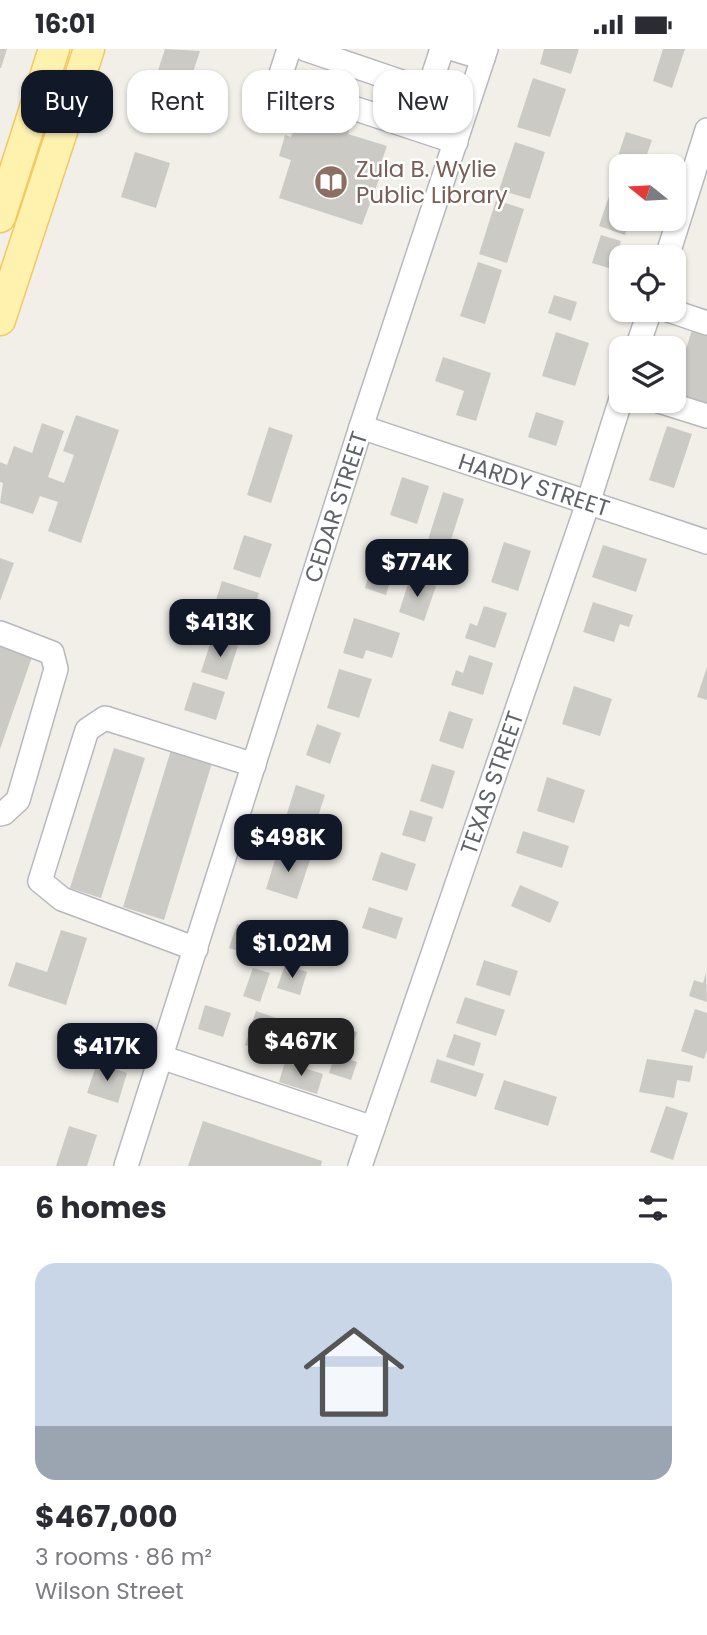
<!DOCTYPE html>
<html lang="en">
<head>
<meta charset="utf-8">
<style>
	:root { --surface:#fff; --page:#f7f7f7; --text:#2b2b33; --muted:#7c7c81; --line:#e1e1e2; --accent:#111827 }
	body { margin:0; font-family:Poppins,sans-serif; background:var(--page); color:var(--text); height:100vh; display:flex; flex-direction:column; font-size:26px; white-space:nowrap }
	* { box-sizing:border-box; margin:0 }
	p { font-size:23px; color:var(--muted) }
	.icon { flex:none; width:38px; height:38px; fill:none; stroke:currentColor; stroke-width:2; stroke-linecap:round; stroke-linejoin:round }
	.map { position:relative; height:1117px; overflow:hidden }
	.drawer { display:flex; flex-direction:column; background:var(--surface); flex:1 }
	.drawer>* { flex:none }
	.hud { position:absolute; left:21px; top:21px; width:665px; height:63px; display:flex; gap:14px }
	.needle { width:46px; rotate:288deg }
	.buttons { position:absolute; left:609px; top:105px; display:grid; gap:14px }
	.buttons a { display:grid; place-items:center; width:77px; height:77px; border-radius:14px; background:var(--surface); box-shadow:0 2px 5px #0004; font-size:35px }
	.price { position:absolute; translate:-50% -60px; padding:0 16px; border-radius:14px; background:var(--accent); color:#fff; font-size:23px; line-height:46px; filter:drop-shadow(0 2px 4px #0008) }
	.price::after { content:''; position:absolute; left:50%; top:42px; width:21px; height:16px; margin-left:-10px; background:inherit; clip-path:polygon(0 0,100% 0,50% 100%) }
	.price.active { background:#222; color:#fff }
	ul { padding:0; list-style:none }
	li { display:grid; align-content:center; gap:14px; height:371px; padding:0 35px }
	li+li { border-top:2px solid var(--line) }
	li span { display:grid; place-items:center; height:217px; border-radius:21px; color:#555 }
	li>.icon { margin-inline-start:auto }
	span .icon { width:126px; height:126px; fill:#fffc; stroke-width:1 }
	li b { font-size:30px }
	h2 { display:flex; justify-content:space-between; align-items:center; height:84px; padding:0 35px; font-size:30px }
	.pill { padding:0 24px; border-radius:21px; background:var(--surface); box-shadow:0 2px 5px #0004; font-size:24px; line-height:63px }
	.pill.active { background:var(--accent); color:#fff }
	.status { display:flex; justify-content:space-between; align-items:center; height:49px; padding:0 35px; background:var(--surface); direction:ltr }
	.status svg { height:19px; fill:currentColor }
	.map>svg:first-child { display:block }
	.building { fill:#cccac5 }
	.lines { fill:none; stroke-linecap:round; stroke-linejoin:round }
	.minor-casing { stroke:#b5b8bc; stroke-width:26 }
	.major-casing { stroke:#f2c960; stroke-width:33 }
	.minor { stroke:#fff; stroke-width:23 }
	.major { stroke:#fff2af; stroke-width:30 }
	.labels { text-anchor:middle; stroke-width:5; stroke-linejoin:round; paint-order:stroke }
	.education-label { font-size:23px; fill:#785e54; stroke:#fff; text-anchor:start }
	.street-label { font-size:23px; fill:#5f6368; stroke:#fff }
</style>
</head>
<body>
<div class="status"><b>16:01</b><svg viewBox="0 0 49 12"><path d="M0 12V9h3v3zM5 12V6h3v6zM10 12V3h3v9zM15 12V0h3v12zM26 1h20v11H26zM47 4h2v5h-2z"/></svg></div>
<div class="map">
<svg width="707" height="1117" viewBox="0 0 707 1117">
	<rect width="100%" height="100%" fill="#f1efe8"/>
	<!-- building -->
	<g class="building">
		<path d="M0,0h7l-6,19h-1z"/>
		<path d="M165,0l35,2 -9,27 10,4 -8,27 -43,-14z"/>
		<path d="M544,0h35l-8,25 -31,-10z"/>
		<path d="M663,0h22l-13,39 -19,-7z"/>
		<path d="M533,29l33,11 -16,48 -33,-10z"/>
		<path d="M298,69l28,9 3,-9 22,7 -3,9 39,12 -7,20h4l-22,59 -83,-27 12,-38 -12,-4 6,-21 6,2z"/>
		<path d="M626,83l26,8 -9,26h-22v10l-9,-2z"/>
		<path d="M515,93l30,10 -15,47 -31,-9z"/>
		<path d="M135,103l35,11 -14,45 -35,-11z"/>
		<path d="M613,135l8,3v32h9l-5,16 -26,-9z"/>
		<path d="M496,151l28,9 -17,54 -28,-9z"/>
		<path d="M601,186l20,6 -9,28 -20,-6z"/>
		<path d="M478,213l24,8 -17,54 -25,-8z"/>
		<path d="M554,246l23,7 -6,19 -23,-8z"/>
		<path d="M693,278l14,4v82l-33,-11v-16z"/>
		<path d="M556,283l33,11 -14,43 -33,-10z"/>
		<path d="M443,308l48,16 -15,48 -20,-6 8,-24 -29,-10z"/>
		<path d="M536,363l28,9 -8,25 -28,-9z"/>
		<path d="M76,366l43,15 -38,113 -33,-12 10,-29 -18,-6 -7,18 -33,-11 3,-20 -3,-1v-20l7,3 7,-19 18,7 10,-30 22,8 -16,46 16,6 10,-28 -11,-4z"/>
		<path d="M667,377l25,8 -18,54 -25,-8z"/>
		<path d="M269,378l24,8 -22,68 -24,-8z"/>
		<path d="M402,428l27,9 -12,38 -27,-9z"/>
		<path d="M443,443l21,7 -15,47 -21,-6z"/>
		<path d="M244,486l28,9 -12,34 -27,-9z"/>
		<path d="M504,493l27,9 -13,40 -27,-9z"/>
		<path d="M603,496l44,14 -11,33 -44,-15z"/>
		<path d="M0,509l14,5 -14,38z"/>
		<path d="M371,519l21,7 -6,20 -21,-7z"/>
		<path d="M410,529l26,8 -12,35 -25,-9z"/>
		<path d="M222,532l37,12 -14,41 -36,-12z"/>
		<path d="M593,553l40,13 -4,12 -9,-3 -6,18 -31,-10z"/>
		<path d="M484,557l23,7 -12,35 -30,-10 5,-15 7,3z"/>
		<path d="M354,569l46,15 -8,25 -26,-8 -3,9 -20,-6z"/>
		<path d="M212,589l26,8 -11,34 -26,-8z"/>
		<path d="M0,597l32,11 -32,92z"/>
		<path d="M469,606l24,8 -10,32 -32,-10 5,-15 7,3z"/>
		<path d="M707,618v33l-10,-3z"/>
		<path d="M339,620l33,10 -13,39 -32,-10z"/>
		<path d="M193,633l32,10 -9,28 -32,-10z"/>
		<path d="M574,637l38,13 -12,37 -38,-12z"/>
		<path d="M449,662l24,8 -10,30 -24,-8z"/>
		<path d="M317,675l24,9 -11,31 -24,-9z"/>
		<path d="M114,699l31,10 -44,140 -31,-10z"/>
		<path d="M171,701l41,13 -48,157 -41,-13z"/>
		<path d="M432,715l23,7 -12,38 -23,-8z"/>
		<path d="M547,728l38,13 -11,33 -37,-12z"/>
		<path d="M296,736l29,10 -14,43 -29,-9z"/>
		<path d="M410,761l23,7 -8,25 -23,-7z"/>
		<path d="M523,782l46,15 -7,22 -46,-15z"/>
		<path d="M278,801l32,10 -13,39 -31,-10z"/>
		<path d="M381,803l35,12 -9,27 -35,-11z"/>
		<path d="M520,836l39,17 -9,21 -39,-17z"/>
		<path d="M369,858l34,11 -7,21 -34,-11z"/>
		<path d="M237,875l21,7 -7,24 -22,-7z"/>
		<path d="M61,881l26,8 -21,67 -58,-19 8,-24 31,10z"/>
		<path d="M484,911l34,11 -8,25 -34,-11z"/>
		<path d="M285,916l22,7 -7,23 -23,-7z"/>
		<path d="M253,919l17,5 -10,29 -17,-6z"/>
		<path d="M706,924l1,29 -18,-6 5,-16 9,3z"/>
		<path d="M465,948l40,13 -9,26 -40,-13z"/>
		<path d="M205,956l26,8 -8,24 -25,-8z"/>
		<path d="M695,960l12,4v37l-3,9 -23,-8z"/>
		<path d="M256,962l23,8 -11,34 -23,-8z"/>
		<path d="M332,974l25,9 -9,27 9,3 -6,18 -22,-7 8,-25 -12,-4z"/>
		<path d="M454,985l27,9 -7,23 -28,-9z"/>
		<path d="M437,1010l47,15 -8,23 -46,-15z"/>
		<path d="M647,1010l46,7 -3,16 -13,-2 -3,18 -35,-6z"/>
		<path d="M285,1013l38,12 -6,20 -38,-12z"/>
		<path d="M97,1014l30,10 -9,30 -31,-10z"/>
		<path d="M504,1031l53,17 -9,29 -54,-17z"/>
		<path d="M666,1057l22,7 -15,47 -23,-8z"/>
		<path d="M203,1072l119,40 -1,5h-133z"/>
		<path d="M69,1077l28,9 -10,31h-31z"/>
	</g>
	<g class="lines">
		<!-- minor casing -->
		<g class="minor-casing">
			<g id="minor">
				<path d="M289,0l-11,34 178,59"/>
				<path d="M305,0l123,42"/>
				<path d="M454,0l29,9"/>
				<path d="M416,79l26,-79"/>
				<path d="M667,208l40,-127"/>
				<path d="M668,261l39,13"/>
				<path d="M637,299l13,-38"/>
				<path d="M659,352l48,15"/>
				<path d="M361,378l346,115"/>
				<path d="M0,584l52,20 4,16 -38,131 -14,13 -4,1"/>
				<path d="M196,900l-134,-50 -22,-18 47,-151 18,-12 149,47"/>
				<path d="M161,1008l212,71"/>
				<path d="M126,1117l235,-739 125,-378"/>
				<path d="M360,1117l228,-663 33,-104"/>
			</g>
		</g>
		<!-- major casing -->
		<g class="major-casing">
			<g id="major">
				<path d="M0,168l54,-168"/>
				<path d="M0,271l89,-271"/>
			</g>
		</g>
		<!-- minor -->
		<use href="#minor" class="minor"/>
		<!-- major -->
		<use href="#major" class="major"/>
	</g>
	<!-- icons -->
	<defs>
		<g id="library-disc" transform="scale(1.75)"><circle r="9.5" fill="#8d6e63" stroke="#fff"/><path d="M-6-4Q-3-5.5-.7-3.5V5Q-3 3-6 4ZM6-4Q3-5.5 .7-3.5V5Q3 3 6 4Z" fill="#fff"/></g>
	</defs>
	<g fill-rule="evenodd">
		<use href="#library-disc" x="331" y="133"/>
	</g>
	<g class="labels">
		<!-- education labels -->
		<g class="education-label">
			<text x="356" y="128">Zula B. Wylie<tspan x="356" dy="26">Public Library</tspan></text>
		</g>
		<!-- street labels -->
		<g class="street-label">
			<text transform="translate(534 436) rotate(18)" y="8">HARDY STREET</text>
			<text transform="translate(336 458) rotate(-72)" y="8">CEDAR STREET</text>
			<text transform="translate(492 734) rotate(-71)" y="8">TEXAS STREET</text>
		</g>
	</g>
</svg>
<div class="buttons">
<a><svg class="needle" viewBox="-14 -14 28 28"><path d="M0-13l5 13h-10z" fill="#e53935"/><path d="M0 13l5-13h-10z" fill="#7c7c81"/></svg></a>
<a><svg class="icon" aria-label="locate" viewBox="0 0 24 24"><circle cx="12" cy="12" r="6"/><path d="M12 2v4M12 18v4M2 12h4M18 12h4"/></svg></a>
<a><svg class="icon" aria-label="layers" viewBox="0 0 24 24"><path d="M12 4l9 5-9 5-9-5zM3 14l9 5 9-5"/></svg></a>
</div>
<b class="price" style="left:417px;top:550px">$774K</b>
<b class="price" style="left:220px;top:610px">$413K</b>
<b class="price" style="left:288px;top:825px">$498K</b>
<b class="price" style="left:292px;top:931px">$1.02M</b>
<b class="price active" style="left:301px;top:1029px">$467K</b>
<b class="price" style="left:107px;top:1034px">$417K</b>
<div class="hud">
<a class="pill active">Buy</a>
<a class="pill">Rent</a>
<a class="pill">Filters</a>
<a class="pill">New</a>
</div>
</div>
<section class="drawer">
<h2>6 homes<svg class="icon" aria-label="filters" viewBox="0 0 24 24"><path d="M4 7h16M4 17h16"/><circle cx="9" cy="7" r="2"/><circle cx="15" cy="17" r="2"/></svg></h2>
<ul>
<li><span style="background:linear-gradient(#c9d6e8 75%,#9aa5b1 0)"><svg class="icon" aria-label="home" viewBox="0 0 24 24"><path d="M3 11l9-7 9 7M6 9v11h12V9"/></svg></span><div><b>$467,000</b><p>3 rooms · 86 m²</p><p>Wilson Street</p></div></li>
</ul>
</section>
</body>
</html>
